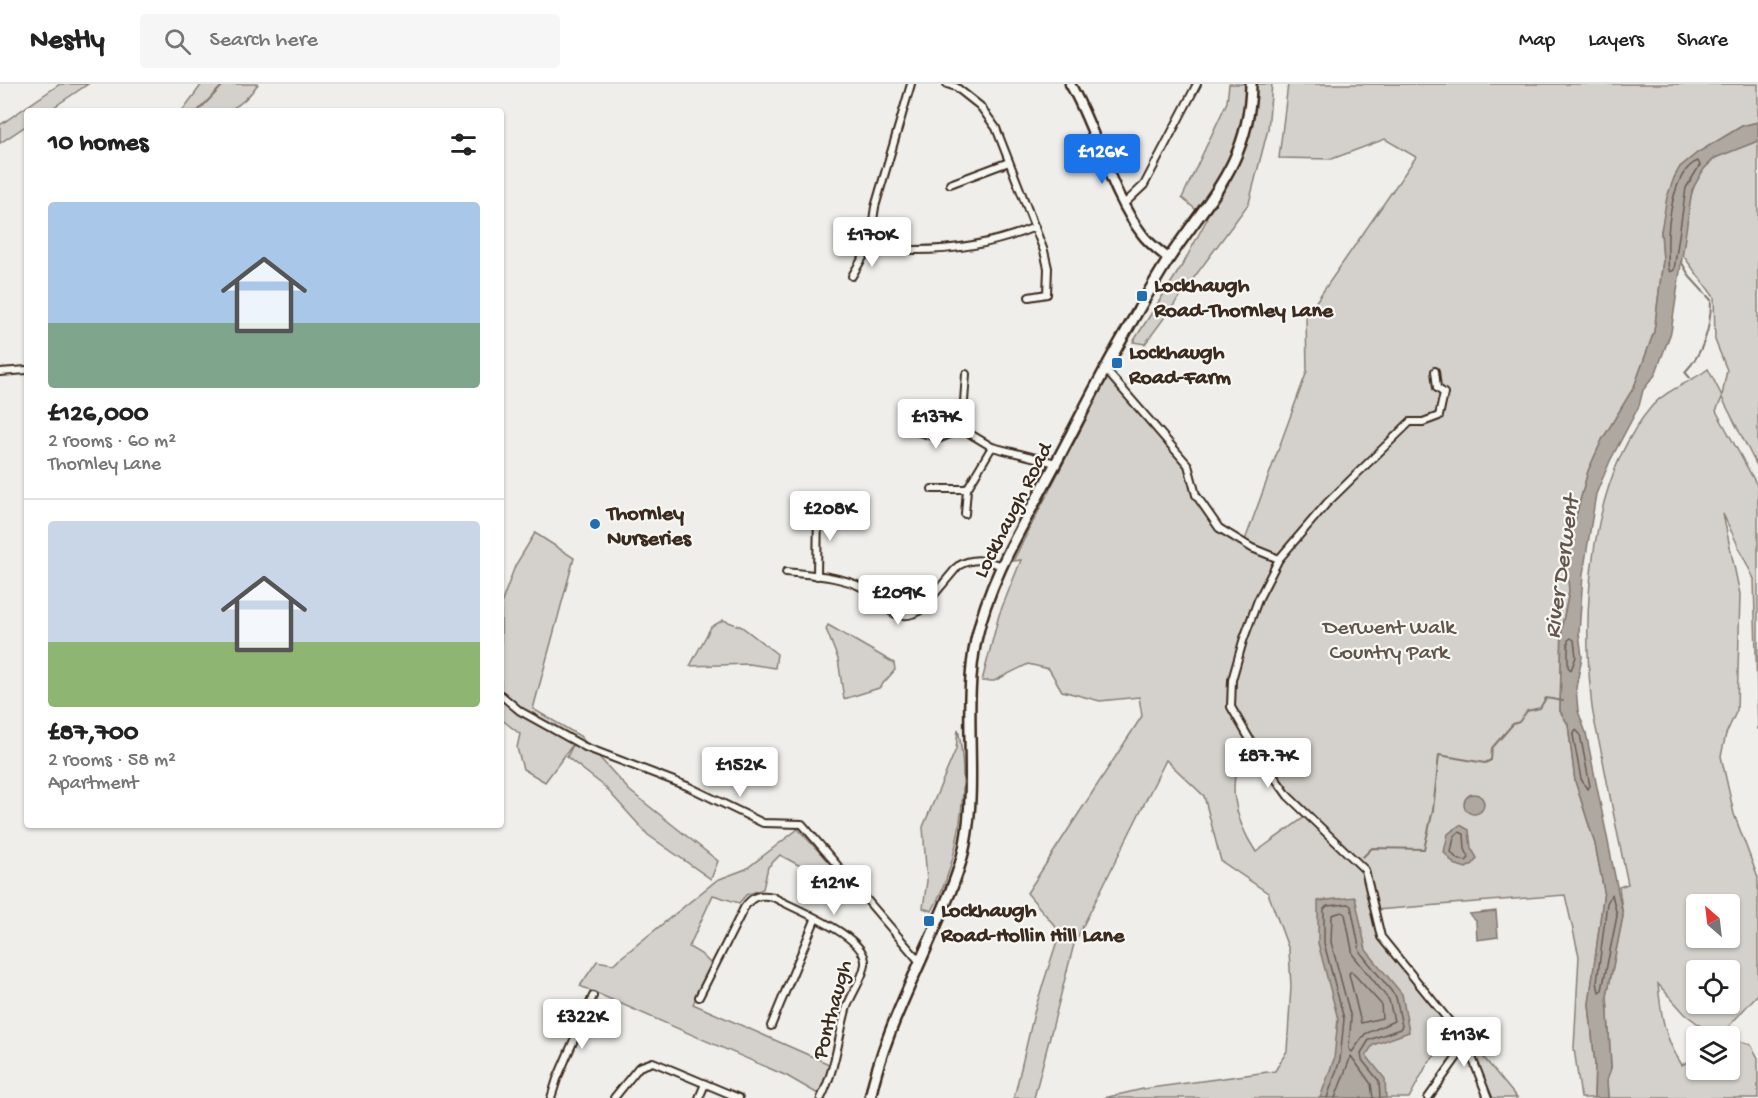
<!DOCTYPE html>
<html lang="en">
<head>
<meta charset="utf-8">
<style>
	:root { --surface:#fff; --page:#f6f6f6; --text:#222; --muted:#767676; --line:#e0e0e0; --accent:#1a73e8 }
	body { margin:0; font-family:"Gochi Hand",sans-serif; background:var(--page); color:var(--text); height:100vh; display:flex; flex-direction:column; font-size:22px; white-space:nowrap }
	* { box-sizing:border-box; margin:0 }
	p { font-size:20px; color:var(--muted) }
	.icon { flex:none; width:33px; height:33px; fill:none; stroke:currentColor; stroke-width:2; stroke-linecap:round; stroke-linejoin:round }
	.map { position:relative; flex:1; overflow:hidden }
	.panel { position:absolute; left:24px; top:24px; width:480px; height:720px; display:flex; flex-direction:column; background:var(--surface); border-radius:6px; box-shadow:0 2px 4px #0004 }
	.panel>* { flex:none }
	.needle { width:39px; rotate:332deg }
	.controls { position:absolute; left:1686px; top:810px; display:grid; gap:12px }
	.controls a { display:grid; place-items:center; width:54px; height:54px; border-radius:6px; background:var(--surface); box-shadow:0 2px 4px #0004; font-size:30px }
	.price { position:absolute; translate:-50% -51px; padding:0 14px; border-radius:6px; background:#fff; color:#222; font-size:20px; line-height:39px; filter:drop-shadow(0 2px 3px #0008) }
	.price::after { content:''; position:absolute; left:50%; top:36px; width:18px; height:14px; margin-left:-9px; background:inherit; clip-path:polygon(0 0,100% 0,50% 100%) }
	.price.active { background:var(--accent); color:#fff }
	ul { padding:0; list-style:none }
	li { display:grid; align-content:center; gap:12px; height:318px; padding:0 24px }
	li+li { border-top:2px solid var(--line) }
	li span { display:grid; place-items:center; height:186px; border-radius:6px; color:#555 }
	li>.icon { margin-inline-start:auto }
	span .icon { width:108px; height:108px; fill:#fffc; stroke-width:1 }
	li b { font-size:26px }
	h2 { display:flex; justify-content:space-between; align-items:center; height:72px; padding:0 24px; font-size:26px }
	header { display:flex; align-items:center; gap:36px; box-sizing:border-box; height:84px; padding:0 30px; background:var(--surface); border-bottom:2px solid var(--line) }
	header strong { font-size:28px }
	nav { display:flex; gap:33px; margin-inline-start:auto; font-size:21px }
	.search { width:420px; height:54px; background:var(--page); display:flex; align-items:center; gap:15px; box-sizing:border-box; padding:0 21px; border-radius:6px; color:var(--muted); font-size:22px }
	.map>svg:first-child { display:block }
	.green { fill:#d4d1cc; stroke:#887e75; stroke-width:1.5; fill-rule:evenodd }
	.water { fill:#afa8a1; stroke:#81766d; stroke-width:1.5 }
	.lines { fill:none; stroke-linecap:round; stroke-linejoin:round }
	.shore { stroke:#695c52; stroke-width:1.5 }
	.stream { stroke:#81766d; stroke-width:2 }
	.street-casing { stroke:#3b2a1e; stroke-width:10 }
	.secondary-casing { stroke:#3b2a1e; stroke-width:13 }
	.primary-casing { stroke:#3b2a1e; stroke-width:14 }
	.street { stroke:#f6f6f2; stroke-width:6 }
	.secondary { stroke:#f6f6f2; stroke-width:8 }
	.primary { stroke:#f6f6f2; stroke-width:9 }
	.poi-dot { fill:#1f6fb2; stroke:#f6f6f2; stroke-width:2 }
	.labels { text-anchor:middle; stroke-width:4.5; stroke-linejoin:round; paint-order:stroke }
	.poi-label { font-size:22px; font-weight:bold; fill:#3b2a1e; stroke:#f6f6f2; text-anchor:start }
	.street-label { font-size:22px; fill:#3b2a1e; stroke:#f6f6f2 }
	.park-label { font-size:22px; fill:#61544a; stroke:#f6f6f2 }
	.water-label { font-size:24px; font-style:italic; fill:#64564c; stroke:#f6f6f2 }
</style>
</head>
<body>
<header>
<strong>Nestly</strong>
<div class="search"><svg class="icon" aria-label="search" viewBox="0 0 24 24"><circle cx="10" cy="10" r="6"/><path d="M15 15l6 6"/></svg>Search here</div>
<nav><a>Map</a><a>Layers</a><a>Share</a></nav>
</header>
<div class="map">
<svg width="1758" height="1014" viewBox="0 0 1758 1014">
	<rect width="100%" height="100%" fill="#efeeea"/>
	<filter id="ink" filterUnits="userSpaceOnUse"><feTurbulence type="fractalNoise" baseFrequency=".0167" numOctaves="2"/><feDisplacementMap in="SourceGraphic" scale="12" xChannelSelector="R" yChannelSelector="G"/><feConvolveMatrix kernelMatrix="1 2 1 2 8 2 1 2 1" color-interpolation-filters="sRGB"/></filter>
	<g filter="url(#ink)">
		<!-- green -->
		<g class="green">
			<path d="M60,0h28l-40,27h-21v14l-27,18v-18z"/>
			<path d="M202,0h56c-25,35 -37,27 -76,27z"/>
			<path d="M1229,0h43l-4,45 -19,74 -104,141 -12,-2 50,-78 24,-45 -25,-21 45,-96z"/>
			<path d="M1288,0h470v38l-16,4 -45,27 -17,14 -6,11 -13,53 2,29 -9,72 -20,55 -32,53 -14,31 -16,60 -5,28 2,33 -7,34 -2,85 8,13 7,57 20,63 9,47 -15,113 6,60 -1,34h-13l-7,-50 5,-92 -14,-61 -189,15 5,27 77,94 -30,32 -19,35h-305l39,-9 132,-18 12,-20 4,-64 -2,-37 -21,-57 -47,-32 -17,-65 -38,-36 -92,184 -40,154h-20l21,-89 25,-77 -33,-39 115,-177 -3,-19 -39,4 -38,-10 -13,-22 -21,-5 -34,17h-12l17,-66 22,-55 -8,1 96,-187 79,91 8,30 23,33 25,15 63,-172 -1,-55 110,-159 -31,-18 -53,20 -53,-1zM1253,662l53,70 -50,36c-20,-30 -36,-79 -3,-106z"/>
			<path d="M1758,57v327l-36,-70 -6,13 42,76v243l-4,-151 -31,-65 17,80 -3,116 -11,24 -5,22 13,58 24,64v116l-38,42h-6l-29,-22 -27,-30c3,31 6,54 24,81l14,-8v13h34v-32l21,7 7,13v40h-150l-1,-18 4,-12 -4,-72 16,-80 -4,-29 9,-3c-9,-43 -18,-86 -26,-129 -4,-19 -10,-39 -11,-58 -9,-90 -1,-219 61,-291 15,-17 38,-23 56,-37l14,27 5,-26 -12,-30 -1,-43 -32,-43c5,-33 4,-78 36,-98 12,-7 27,-10 40,-15zM1696,820h34v34h-34zM1696,886h34v34h-34z"/>
			<path d="M535,449l39,25 -41,151 47,27 50,55 88,70 -7,18 -63,-44 -44,-49 -37,-29 7,-14 -29,39 -22,-13 -6,-21 3,-14 -19,-15v-115l14,-38z"/>
			<path d="M723,536l19,7 35,27 -2,14 -26,-4 -59,2 21,-39z"/>
			<path d="M828,541l66,38 1,7 -16,18 -35,11 -6,-40 -12,-30z"/>
			<path d="M958,645c12,57 2,130 -26,182l-9,-3 4,-27 -4,-54 33,-78z"/>
			<path d="M798,745l37,40 -7,12 -48,-26 -12,12 -5,22 -17,6 -7,8 -26,-8 -24,52 12,7 10,10 -18,40 136,60 -3,16 -8,14 -31,-18 -207,-90 17,-25 16,3 104,-84 29,-11z"/>
			<path d="M1467,958h4l46,56h-27z"/>
		</g>
		<!-- water -->
		<g class="water">
			<path d="M1758,38v19l-43,17 -11,11 -12,21 -21,142 -16,43 -12,15 -4,16 -29,55 -14,33 -13,80 -4,59 3,24 -6,31 2,23 8,22 37,183 -16,80 4,72 -4,12 1,18h-14l1,-34 -6,-60 15,-113 -9,-47 -20,-63 -7,-57 -8,-13 2,-85 7,-34 -2,-33 5,-28 16,-60 14,-31 32,-53 20,-55 9,-72 -2,-29 6,-34 7,-19 6,-11 17,-14 45,-27z"/>
			<circle cx="1474" cy="720" r="10"/>
			<path d="M1460,741l9,5 2,18 6,10 -4,6 -7,4 -12,-4 -10,-12 4,-18z"/>
			<path d="M1355,813l11,53 36,44 7,38 -36,13 -7,10 19,24 1,19h-66l14,-39 4,-40 -20,-76v-42z"/>
			<path d="M1496,827l2,26 -21,3 -1,-19 -7,-7z"/>
		</g>
		<g class="lines">
			<!-- shore -->
			<g class="shore">
				<path d="M1698,77l2,4 -14,23 -12,82 -4,2c-3,-5 -1,-11 -2,-18 -1,-24 3,-83 30,-93z"/>
				<path d="M1571,554l3,2 2,17 -5,13 -3,-3v-27z"/>
				<path d="M1576,646l4,4 10,52 -3,3 -6,-10 -8,-44z"/>
				<path d="M1459,748l5,2 1,15 4,9 -3,3 -9,-2 -6,-7 3,-15z"/>
				<path d="M1612,810l5,22 -15,74 -3,2 -2,-10 10,-79z"/>
				<path d="M1342,828l3,2 8,41 36,45 5,21 -29,13 -13,18 -3,-3 2,-31 -20,-76 1,-27z"/>
				<path d="M1351,887l30,33 1,14 -21,5 -12,-49z"/>
				<path d="M1327,1014l13,-38 4,-41 -20,-76v-34l3,-3 21,-2 3,2 9,46 36,45 6,29 -2,3 -31,11 -8,13 1,7 17,21 1,17"/>
				<path d="M1335,1014l16,-42 20,28 2,14"/>
			</g>
			<!-- stream -->
			<g class="stream">
				<path d="M198,27l26,-27"/>
				<path d="M1681,177l9,16 21,23c0,27 -7,52 -26,72l5,6"/>
				<path d="M1363,773l9,-9 52,1 9,-39 6,-55 46,8 6,-3 1,-12 21,-24 6,-2 8,-11 13,-3 6,-10 17,3"/>
			</g>
			<!-- street casing -->
			<g class="street-casing">
				<g id="street">
					<path d="M911,0l-36,123 -6,40c56,7 113,2 166,-20"/>
					<path d="M947,0l9,3 24,19 16,22 48,123 4,17 -1,26 -18,3"/>
					<path d="M950,100l59,-22"/>
					<path d="M1124,120l20,-19 53,-101"/>
					<path d="M852,192l17,-29"/>
					<path d="M1105,285l83,96 8,30 23,33 33,20 27,11 -21,41 -15,41 -11,39 -1,27 29,50 28,39 77,74 16,67 85,105 22,56"/>
					<path d="M0,288l27,-2"/>
					<path d="M966,290l-4,55 30,18"/>
					<path d="M908,345l32,9 22,-9"/>
					<path d="M932,405h35l25,-42 64,16"/>
					<path d="M965,430l2,-25"/>
					<path d="M1279,475l48,-56 83,-81h13l16,-6 5,-23 -7,-5 -2,-17"/>
					<path d="M786,488c24,3 56,4 77,16 12,7 20,21 33,26 10,3 19,0 26,-5l36,-43c16,-9 28,-6 44,0"/>
					<path d="M817,492l1,-68"/>
					<path d="M501,611l19,16 65,36 102,39 76,37 39,1 118,138"/>
					<path d="M699,913l45,-89c8,-12 15,-14 29,-11 21,12 95,39 92,67 -2,16 -15,31 -19,46 -8,30 -11,60 -25,88"/>
					<path d="M771,942l44,-106"/>
					<path d="M551,1014l6,-19 36,-83"/>
					<path d="M614,1014l25,-31 14,-5 86,36"/>
					<path d="M699,1014l6,-14"/>
					<path d="M1428,1014l39,-55"/>
				</g>
			</g>
			<!-- secondary casing -->
			<g class="secondary-casing">
				<path id="secondary" d="M1070,0c27,46 40,109 72,150 7,10 18,17 27,25"/>
			</g>
			<!-- primary casing -->
			<g class="primary-casing">
				<path id="primary" d="M870,1014c13,-62 43,-117 67,-175 11,-25 23,-52 28,-79 13,-67 -3,-136 11,-204 13,-60 46,-113 74,-166 25,-46 47,-92 73,-137 15,-26 29,-52 45,-77 40,-61 82,-97 83,-176"/>
			</g>
			<!-- street -->
			<use href="#street" class="street"/>
			<!-- secondary -->
			<use href="#secondary" class="secondary"/>
			<!-- primary -->
			<use href="#primary" class="primary"/>
		</g>
	</g>
	<!-- markers -->
	<g class="poi-dot">
		<rect x="1136" y="206" width="12" height="12" rx="3"/>
		<rect x="1111" y="273" width="12" height="12" rx="3"/>
		<circle cx="595" cy="440" r="6"/>
		<rect x="923" y="831" width="12" height="12" rx="3"/>
	</g>
	<g class="labels">
		<!-- poi labels -->
		<g class="poi-label">
			<text x="1154" y="207">Lockhaugh<tspan x="1154" dy="25">Road-Thornley Lane</tspan></text>
			<text x="1129" y="274">Lockhaugh<tspan x="1129" dy="25">Road-Farm</tspan></text>
			<text x="607" y="435">Thornley<tspan x="607" dy="25">Nurseries</tspan></text>
			<text x="941" y="832">Lockhaugh<tspan x="941" dy="25">Road-Hollin Hill Lane</tspan></text>
		</g>
		<!-- street labels -->
		<g class="street-label">
			<text transform="translate(1011 425) rotate(-63)" y="8">Lockhaugh Road</text>
			<text transform="translate(830 925) rotate(-75)" y="8">Ponthaugh</text>
		</g>
		<!-- park labels -->
		<g class="park-label">
			<text x="1389" y="549">Derwent Walk<tspan x="1389" dy="25">Country Park</tspan></text>
		</g>
		<!-- water labels -->
		<g class="water-label">
			<text transform="translate(1560 483) rotate(-82)" y="8">River Derwent</text>
		</g>
	</g>
</svg>
<div class="controls">
<a><svg class="needle" viewBox="-14 -14 28 28"><path d="M0-13l5 13h-10z" fill="#e53935"/><path d="M0 13l5-13h-10z" fill="#767676"/></svg></a>
<a><svg class="icon" aria-label="locate" viewBox="0 0 24 24"><circle cx="12" cy="12" r="6"/><path d="M12 2v4M12 18v4M2 12h4M18 12h4"/></svg></a>
<a><svg class="icon" aria-label="layers" viewBox="0 0 24 24"><path d="M12 4l9 5-9 5-9-5zM3 14l9 5 9-5"/></svg></a>
</div>
<b class="price active" style="left:1102px;top:101px">£126K</b>
<b class="price" style="left:872px;top:184px">£170K</b>
<b class="price" style="left:936px;top:366px">£137K</b>
<b class="price" style="left:830px;top:458px">£208K</b>
<b class="price" style="left:898px;top:542px">£209K</b>
<b class="price" style="left:1268px;top:705px">£87.7K</b>
<b class="price" style="left:740px;top:714px">£152K</b>
<b class="price" style="left:834px;top:832px">£121K</b>
<b class="price" style="left:582px;top:966px">£322K</b>
<b class="price" style="left:1464px;top:984px">£113K</b>
<section class="panel">
<h2>10 homes<svg class="icon" aria-label="filters" viewBox="0 0 24 24"><path d="M4 7h16M4 17h16"/><circle cx="9" cy="7" r="2"/><circle cx="15" cy="17" r="2"/></svg></h2>
<ul>
<li><span style="background:linear-gradient(#a9c7e8 65%,#7fa58c 0)"><svg class="icon" aria-label="home" viewBox="0 0 24 24"><path d="M3 11l9-7 9 7M6 9v11h12V9"/></svg></span><div><b>£126,000</b><p>2 rooms · 60 m²</p><p>Thornley Lane</p></div></li>
<li><span style="background:linear-gradient(#c9d6e8 65%,#8fb573 0)"><svg class="icon" aria-label="home" viewBox="0 0 24 24"><path d="M3 11l9-7 9 7M6 9v11h12V9"/></svg></span><div><b>£87,700</b><p>2 rooms · 58 m²</p><p>Apartment</p></div></li>
</ul>
</section>
</div>
</body>
</html>
